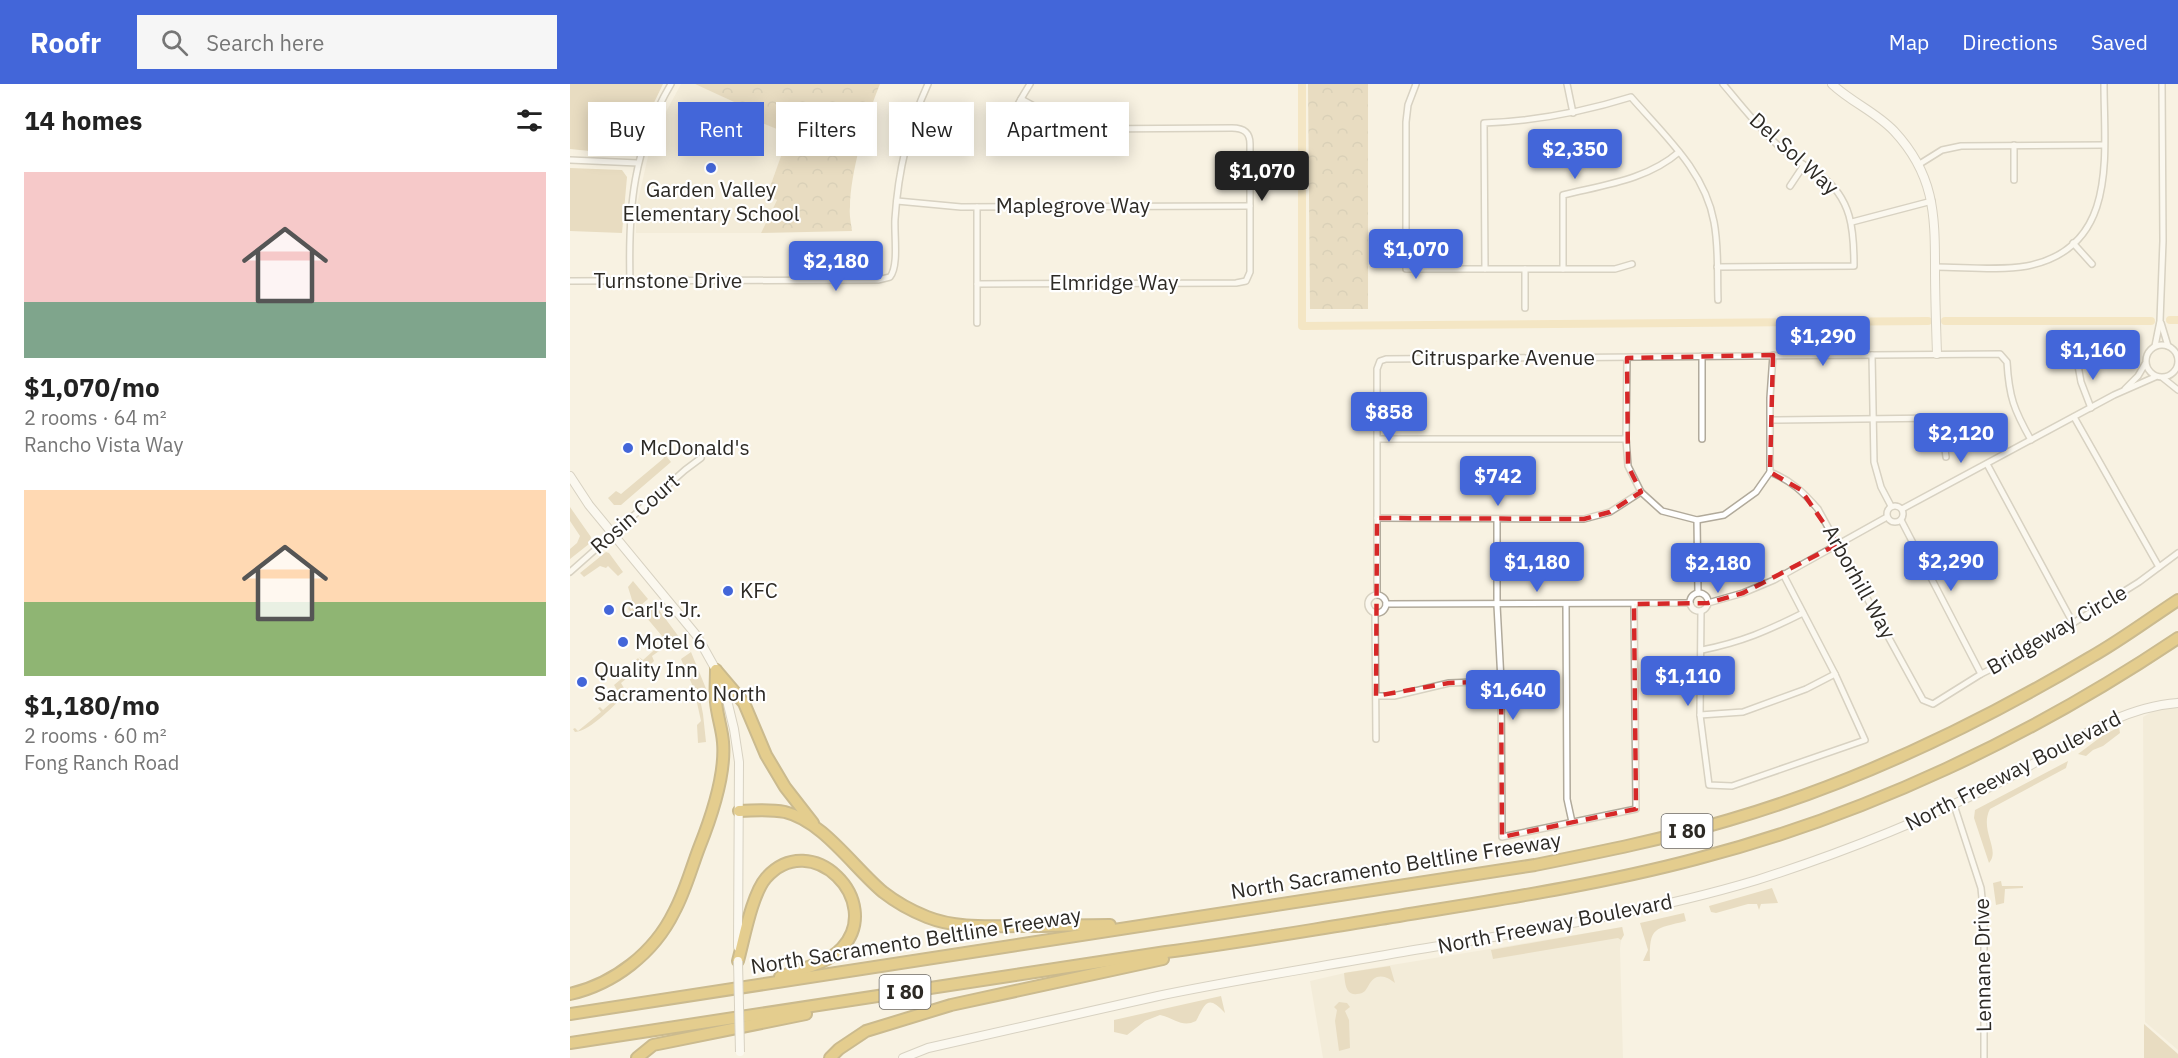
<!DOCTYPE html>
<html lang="en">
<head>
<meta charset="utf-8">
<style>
	:root { --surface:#fff; --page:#f6f6f6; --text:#222; --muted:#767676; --accent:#4366d9 }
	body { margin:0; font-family:"IBM Plex Sans",sans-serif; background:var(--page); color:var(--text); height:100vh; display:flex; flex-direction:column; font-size:22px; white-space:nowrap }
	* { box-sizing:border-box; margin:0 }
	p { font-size:20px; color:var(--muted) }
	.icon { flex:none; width:33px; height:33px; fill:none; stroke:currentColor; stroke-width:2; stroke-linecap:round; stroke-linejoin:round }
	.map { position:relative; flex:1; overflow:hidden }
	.drawer { display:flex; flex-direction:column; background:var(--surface); width:570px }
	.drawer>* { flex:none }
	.hud { position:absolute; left:18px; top:18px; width:570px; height:54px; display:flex; gap:12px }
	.price { position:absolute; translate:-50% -51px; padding:0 14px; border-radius:6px; background:var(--accent); color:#fff; font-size:20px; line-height:39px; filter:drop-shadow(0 2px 3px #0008) }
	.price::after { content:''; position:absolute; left:50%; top:36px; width:18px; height:14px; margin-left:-9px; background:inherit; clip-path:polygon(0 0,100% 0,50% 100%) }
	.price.current { background:#222; color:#fff }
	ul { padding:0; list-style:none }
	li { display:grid; align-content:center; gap:12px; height:318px; padding:0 24px }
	li span { display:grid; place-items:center; height:186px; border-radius:0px; color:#555 }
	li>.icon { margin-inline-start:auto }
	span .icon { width:108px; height:108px; fill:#fffc; stroke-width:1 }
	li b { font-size:26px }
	h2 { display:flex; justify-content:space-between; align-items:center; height:72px; padding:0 24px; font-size:26px }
	.tag { padding:0 21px; border-radius:0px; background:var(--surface); box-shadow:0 3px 15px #0003; font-size:21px; line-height:54px }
	.tag.current { background:var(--accent); color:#fff }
	header { display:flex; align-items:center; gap:36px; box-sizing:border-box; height:84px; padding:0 30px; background:var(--accent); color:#fff }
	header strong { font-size:28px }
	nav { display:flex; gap:33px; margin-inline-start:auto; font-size:21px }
	.search { width:420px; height:54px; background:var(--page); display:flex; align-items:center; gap:15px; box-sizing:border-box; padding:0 21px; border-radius:0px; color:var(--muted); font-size:22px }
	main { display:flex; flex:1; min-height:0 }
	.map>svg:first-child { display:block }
	.built { fill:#eee4cf }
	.grass { fill:#d4c29a }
	.forest { fill:url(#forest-crowns) }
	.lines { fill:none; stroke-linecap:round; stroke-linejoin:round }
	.canal { stroke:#f0d7a0; stroke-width:8 }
	.street-casing { stroke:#b1aa9b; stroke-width:8 }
	.secondary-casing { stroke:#b1aa9b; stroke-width:10 }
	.highway-casing { stroke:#947728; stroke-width:14 }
	.street { stroke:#fff; stroke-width:5 }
	.secondary { stroke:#fff; stroke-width:8 }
	.highway { stroke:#cca129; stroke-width:10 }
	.secondary-bridge-casing { stroke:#b1aa9b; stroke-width:10; stroke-linecap:butt }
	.secondary-bridge { stroke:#fff; stroke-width:8 }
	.marked { fill:none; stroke:#d62828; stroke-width:4.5; stroke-dasharray:12 8; stroke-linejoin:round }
	.poi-dot { fill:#4366d9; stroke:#fff; stroke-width:2 }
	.labels { text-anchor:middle; stroke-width:4.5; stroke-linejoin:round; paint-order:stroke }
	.shield { fill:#fff; stroke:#6c6a66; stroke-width:1.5 }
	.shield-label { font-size:20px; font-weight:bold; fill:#2d2a25 }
	.street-label { font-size:21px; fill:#2d2a25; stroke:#fff }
	.poi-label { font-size:21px; fill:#2d2a25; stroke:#fff; text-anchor:start }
</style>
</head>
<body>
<header>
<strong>Roofr</strong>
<div class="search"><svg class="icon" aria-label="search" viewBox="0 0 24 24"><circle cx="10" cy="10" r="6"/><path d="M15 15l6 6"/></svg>Search here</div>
<nav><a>Map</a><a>Directions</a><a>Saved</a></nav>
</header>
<main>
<section class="drawer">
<h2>14 homes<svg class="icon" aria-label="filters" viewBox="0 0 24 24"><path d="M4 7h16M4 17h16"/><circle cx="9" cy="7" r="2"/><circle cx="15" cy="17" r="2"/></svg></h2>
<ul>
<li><span style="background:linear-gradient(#f6c9c9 70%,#7fa58c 0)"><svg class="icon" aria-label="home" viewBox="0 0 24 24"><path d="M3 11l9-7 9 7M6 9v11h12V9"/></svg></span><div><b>$1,070/mo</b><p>2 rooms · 64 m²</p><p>Rancho Vista Way</p></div></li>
<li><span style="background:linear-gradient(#ffd9b3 60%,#8fb573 0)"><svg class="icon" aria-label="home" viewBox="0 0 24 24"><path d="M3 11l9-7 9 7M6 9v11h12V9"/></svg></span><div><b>$1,180/mo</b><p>2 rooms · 60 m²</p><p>Fong Ranch Road</p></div></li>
</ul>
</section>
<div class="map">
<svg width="1608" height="974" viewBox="0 0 1608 974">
	<defs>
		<pattern id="forest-crowns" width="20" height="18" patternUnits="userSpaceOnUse" patternTransform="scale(1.5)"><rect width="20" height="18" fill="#d4c29a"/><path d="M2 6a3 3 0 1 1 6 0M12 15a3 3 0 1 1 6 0" fill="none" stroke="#b6a785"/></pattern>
	</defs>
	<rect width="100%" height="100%" fill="#f8f2e2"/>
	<!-- built -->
	<g class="built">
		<path d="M111,0h14l8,3 31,15 -1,9 57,23 -23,60 10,6 -16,33h-125v-24l13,-57 12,-31z"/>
		<path d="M1608,613v353l-33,-28 -2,-305z"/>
		<path d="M1053,843l-3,21 3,110h-300l-13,-77 39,-9z"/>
	</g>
	<!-- grass -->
	<g class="grass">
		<path d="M0,0h93l-34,71 -59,-6z"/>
		<path d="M0,84l52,2 5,7 -5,56 -52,-2z"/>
		<path d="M93,368l8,10 -50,43h-7l-6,-7 8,-7 5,3 43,-36 -3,-5z"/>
		<path d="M0,423l21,30 -2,7 -19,15v-10l7,-6 3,-7 -10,-15z"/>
		<path d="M36,468l3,1 14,19 -5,4 -10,-10 -2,2 -6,-2 -16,11 -4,-4z"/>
		<path d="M63,497l15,18 -16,14 -4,-4 4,-9 -4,-13z"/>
		<path d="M86,522l23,31 -27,19 2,5 -4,4 -3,-4 -3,2 -5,-6 4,3 18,-16 -2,-5 3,-3 -16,-19 -3,2 -1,-1z"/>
		<path d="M121,568l16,39 -8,3 4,20 3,28 -8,1 -1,-18 4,-4 -7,-32 -13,-30z"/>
		<path d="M68,574l5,7 -22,18 6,10c-12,11 -36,38 -52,39l-2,-3 2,-1 3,3 23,-19 -3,-4 2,-1 3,3 9,-8 -3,-3 2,-1 3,3 6,-6 -6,-10 12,-10 -2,-5 4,3 10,-9 -2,-4z"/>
		<path d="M1549,643l1,6 -17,13 -10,4 -7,6 -8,-2 24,-18z"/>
		<path d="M1498,677l-2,7 -76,41c-11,21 11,41 -1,54l-15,-45 1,-8z"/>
		<path d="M1431,797l1,5h21v2l-18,1 -1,14 -8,2 -3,-22z"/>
		<path d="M1202,804l6,15 -17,1 -2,6 -2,-6h-9l-32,9 -5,-1 -2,-6z"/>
		<path d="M1114,829l2,8c-31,8 -37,5 -36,40h-7l5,-11 -8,-27z"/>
		<path d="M1052,843l2,8 -3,5 -3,-2 -125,21 -2,-9z"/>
		<path d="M820,882l5,17c-5,-4 -11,-8 -18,-6 -7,3 -8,9 -12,14 -2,2 -5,3 -8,3 -12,2 -12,-13 -13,-21z"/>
		<path d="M651,912l4,17c-17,-18 -19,-11 -29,8 -14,7 -22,-3 -36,-6l-15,6 -18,14 -13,-3v-12z"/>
		<path d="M769,918l8,1 3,4 -5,4 4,9 1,28 -11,3 -4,-30 2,-11 -3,-3z"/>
		<path d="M1574,940l34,30v4h-34z"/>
	</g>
	<!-- forest -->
	<g class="forest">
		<path d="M125,0h185c-13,31 -30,90 -30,123 -1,8 1,16 2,24l-91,2 16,-33 -10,-5 22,-61 -56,-23 1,-9z"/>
		<path d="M738,0h60v225h-58z"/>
	</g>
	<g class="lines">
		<!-- canal -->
		<g class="canal">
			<path d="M732,0v242l626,-5"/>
			<path d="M1600,236h8"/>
			<path d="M1375,237h206"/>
		</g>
		<!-- street casing -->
		<g class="street-casing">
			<g id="street">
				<path d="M846,0l-8,21 -2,17v147h209l17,-5"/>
				<path d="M997,0l6,29"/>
				<path d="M432,66c3,-25 15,-45 28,-66"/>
				<path d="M0,76l68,3"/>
				<path d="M1348,81l24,-15 19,-4 143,-1"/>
				<path d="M1444,96v-35"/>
				<path d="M1220,102l14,-21"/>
				<path d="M327,117l64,6 289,-1"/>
				<path d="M407,123v116"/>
				<path d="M1282,138l80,-21"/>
				<path d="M1503,159l19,21"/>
				<path d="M1147,183l137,-1c0,-36 -2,-68 -34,-91 -13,-8 -26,-16 -38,-26 -22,-19 -40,-43 -59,-65"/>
				<path d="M1365,183c29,0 64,4 92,-1 92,-18 77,-111 77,-182"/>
				<path d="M915,185l-1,-146c51,-2 99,-11 147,-26 33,38 74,74 83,125 5,26 3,52 4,78"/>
				<path d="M955,185v39"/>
				<path d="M993,185v-74c40,-10 84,-15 116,-43"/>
				<path d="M0,197l308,-1 12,-3c9,-11 4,-43 5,-58 3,-46 14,-94 33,-135"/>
				<path d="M60,197c-2,-73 3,-133 41,-197"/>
				<path d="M407,200l259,-1 10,-2 4,-9v-128c0,-12 -7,-16 -18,-16l-141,1 -24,-5 -46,-25"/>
				<path d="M1591,239l7,23"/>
				<circle cx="1592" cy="277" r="16"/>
				<path d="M1585,262l5,-25 3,-80 -1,-157"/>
				<path d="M1302,271l2,107 7,25 10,19"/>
				<path d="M1057,274l-1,81 2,27 13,26 21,19 35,9 27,-5 32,-23 14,-20v-74l3,-43"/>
				<path d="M1507,276l4,22 10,26"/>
				<path d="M1593,294l15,12"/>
				<path d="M1555,305l13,-13 7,-12"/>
				<path d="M1504,333l85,150"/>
				<path d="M1201,336l170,-2 5,39"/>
				<path d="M808,355h248"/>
				<path d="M1132,355v-83"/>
				<path d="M1417,380l86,159"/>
				<path d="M1200,388c21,8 34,21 48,37l105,191 10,4 48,-30 49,-24 109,-68 39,-29"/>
				<circle cx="1325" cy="430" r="8"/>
				<path d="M1332,425l212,-114 41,-18"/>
				<path d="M807,434l207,1 26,-7 31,-20"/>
				<path d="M927,435v86l4,76 1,156 134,-28 -2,-205"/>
				<path d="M1127,436l1,73"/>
				<path d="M1331,436l80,154"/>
				<path d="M0,488l115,-102 16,-12"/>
				<circle cx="1129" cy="518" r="9"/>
				<path d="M807,511v-226l3,-8 6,-2 614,-5 7,8c2,35 7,48 24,78"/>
				<circle cx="807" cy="520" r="9"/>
				<path d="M1138,519l35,-10 31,-13 113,-63"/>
				<path d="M816,520l304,-1"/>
				<path d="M996,520l1,195 5,23"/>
				<path d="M1131,527l-1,104 9,70 23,1 133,-46 -30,-66 -52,-100"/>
				<path d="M805,528l1,127"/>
				<path d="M1132,566c40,-8 65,-19 101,-37"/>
				<path d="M806,612h18l55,-13 52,-2"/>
				<path d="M1130,631l43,-3 63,-23 29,-15"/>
				<path d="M1384,721l27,83 3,30v140"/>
			</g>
		</g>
		<!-- secondary casing -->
		<g class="secondary-casing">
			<g id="secondary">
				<path d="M1262,0c19,18 44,28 62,47 40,43 41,82 41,136 0,29 1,58 2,87"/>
				<path d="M0,392l19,29 108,131 19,34 9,22 9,37 5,33 -1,185"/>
				<path d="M333,974l25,-10c77,-17 153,-35 230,-52 77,-16 155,-28 233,-42 123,-21 246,-38 366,-74 82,-26 160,-57 237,-95 60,-29 115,-77 184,-82"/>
			</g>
		</g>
		<!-- highway casing -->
		<g class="highway-casing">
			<g id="highway">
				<path d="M146,586l28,33 22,52 19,32 28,36"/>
				<path d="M169,727c15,-1 31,-2 46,1 38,9 69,56 98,80 14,11 29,19 44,25 30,12 64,9 96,9 29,0 58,-1 87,-1"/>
				<path d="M168,877c6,-22 14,-67 28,-83 45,-51 119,23 76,70 -15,16 -42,21 -62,29"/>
				<path d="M0,910c44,-10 84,-41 104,-82 11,-20 17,-43 25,-64 12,-30 27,-73 24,-106 -1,-13 -6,-27 -7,-40 -1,-11 0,-22 0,-32"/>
				<path d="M0,930l965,-149c65,-13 130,-26 194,-45 127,-37 248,-95 362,-163 30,-17 58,-38 87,-57"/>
				<path d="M0,959l596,-91c70,-9 138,-21 208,-32 108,-18 216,-33 322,-61 171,-44 336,-123 482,-221"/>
				<path d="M67,974l16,-13 153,-31"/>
				<path d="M260,974l9,-9 27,-18 85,-26 212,-46"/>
			</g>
		</g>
		<!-- street -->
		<use href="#street" class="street"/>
		<!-- secondary -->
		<use href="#secondary" class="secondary"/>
		<!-- highway -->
		<use href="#highway" class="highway"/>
		<!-- secondary-bridge casing -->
		<g class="secondary-bridge-casing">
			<path id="secondary-bridge" d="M168,877l2,91"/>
		</g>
		<!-- secondary-bridge -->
		<use href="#secondary-bridge" class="secondary-bridge"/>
	</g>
	<!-- marked area -->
	<path d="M0 0H1608V974H0ZM1203,271l-3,117 31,18 37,54 -95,49 -35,10 -74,1 2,205 -134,28 -1,-156 -52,2 -73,13 1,-178 207,1 26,-7 31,-20 -13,-26 -1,-108z" fill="#f8f2e2" fill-opacity=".55" fill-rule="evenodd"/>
	<path class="marked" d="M1203,271l-3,117 31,18 37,54 -95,49 -35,10 -74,1 2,205 -134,28 -1,-156 -52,2 -73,13 1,-178 207,1 26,-7 31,-20 -13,-26 -1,-108z"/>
	<!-- markers -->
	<g class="poi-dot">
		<circle cx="141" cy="84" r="6"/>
		<circle cx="58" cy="364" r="6"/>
		<circle cx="158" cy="507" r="6"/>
		<circle cx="39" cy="526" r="6"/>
		<circle cx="53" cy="558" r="6"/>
		<circle cx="12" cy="598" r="6"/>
	</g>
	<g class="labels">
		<!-- shield labels -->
		<g class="shield">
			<rect x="1091.5" y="730" width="51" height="34" rx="4.5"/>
			<rect x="309.5" y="891" width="51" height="34" rx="4.5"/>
		</g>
		<g class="shield-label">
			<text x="1117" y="754">I 80</text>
			<text x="335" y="915">I 80</text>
		</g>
		<!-- street labels -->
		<g class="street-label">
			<text transform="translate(1224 70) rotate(42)" y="7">Del Sol Way</text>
			<text x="503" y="129">Maplegrove Way</text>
			<text x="98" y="204">Turnstone Drive</text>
			<text x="544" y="206">Elmridge Way</text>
			<text x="933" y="281">Citrusparke Avenue</text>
			<text transform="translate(65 430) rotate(-41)" y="7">Rosin Court</text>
			<text transform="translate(1289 498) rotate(61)" y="7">Arborhill Way</text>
			<text transform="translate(1487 546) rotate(-30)" y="7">Bridgeway Circle</text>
			<text transform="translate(1443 687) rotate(-27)" y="7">North Freeway Boulevard</text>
			<text transform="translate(826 782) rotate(-9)" y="7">North Sacramento Beltline Freeway</text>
			<text transform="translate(985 840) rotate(-11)" y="7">North Freeway Boulevard</text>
			<text transform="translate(346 857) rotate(-9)" y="7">North Sacramento Beltline Freeway</text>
			<text transform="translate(1413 881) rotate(-91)" y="7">Lennane Drive</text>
		</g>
		<!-- poi labels -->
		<g class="poi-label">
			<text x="141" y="113" text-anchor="middle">Garden Valley<tspan x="141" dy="24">Elementary School</tspan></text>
			<text x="70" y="371">McDonald's</text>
			<text x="170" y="514">KFC</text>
			<text x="51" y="533">Carl's Jr.</text>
			<text x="65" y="565">Motel 6</text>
			<text x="24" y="593">Quality Inn<tspan x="24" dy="24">Sacramento North</tspan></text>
		</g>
	</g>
</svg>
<b class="price" style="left:1005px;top:96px">$2,350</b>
<b class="price current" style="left:692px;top:118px">$1,070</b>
<b class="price" style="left:846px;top:196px">$1,070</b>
<b class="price" style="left:266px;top:208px">$2,180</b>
<b class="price" style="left:1253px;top:283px">$1,290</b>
<b class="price" style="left:1523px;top:297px">$1,160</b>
<b class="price" style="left:819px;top:359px">$858</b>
<b class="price" style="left:1391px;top:380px">$2,120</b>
<b class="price" style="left:928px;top:423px">$742</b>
<b class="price" style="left:1381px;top:508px">$2,290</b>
<b class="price" style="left:967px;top:509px">$1,180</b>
<b class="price" style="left:1148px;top:510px">$2,180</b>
<b class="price" style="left:1118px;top:623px">$1,110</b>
<b class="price" style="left:943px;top:637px">$1,640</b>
<div class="hud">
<a class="tag">Buy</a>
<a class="tag current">Rent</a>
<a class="tag">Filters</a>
<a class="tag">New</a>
<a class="tag">Apartment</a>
</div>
</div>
</main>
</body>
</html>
